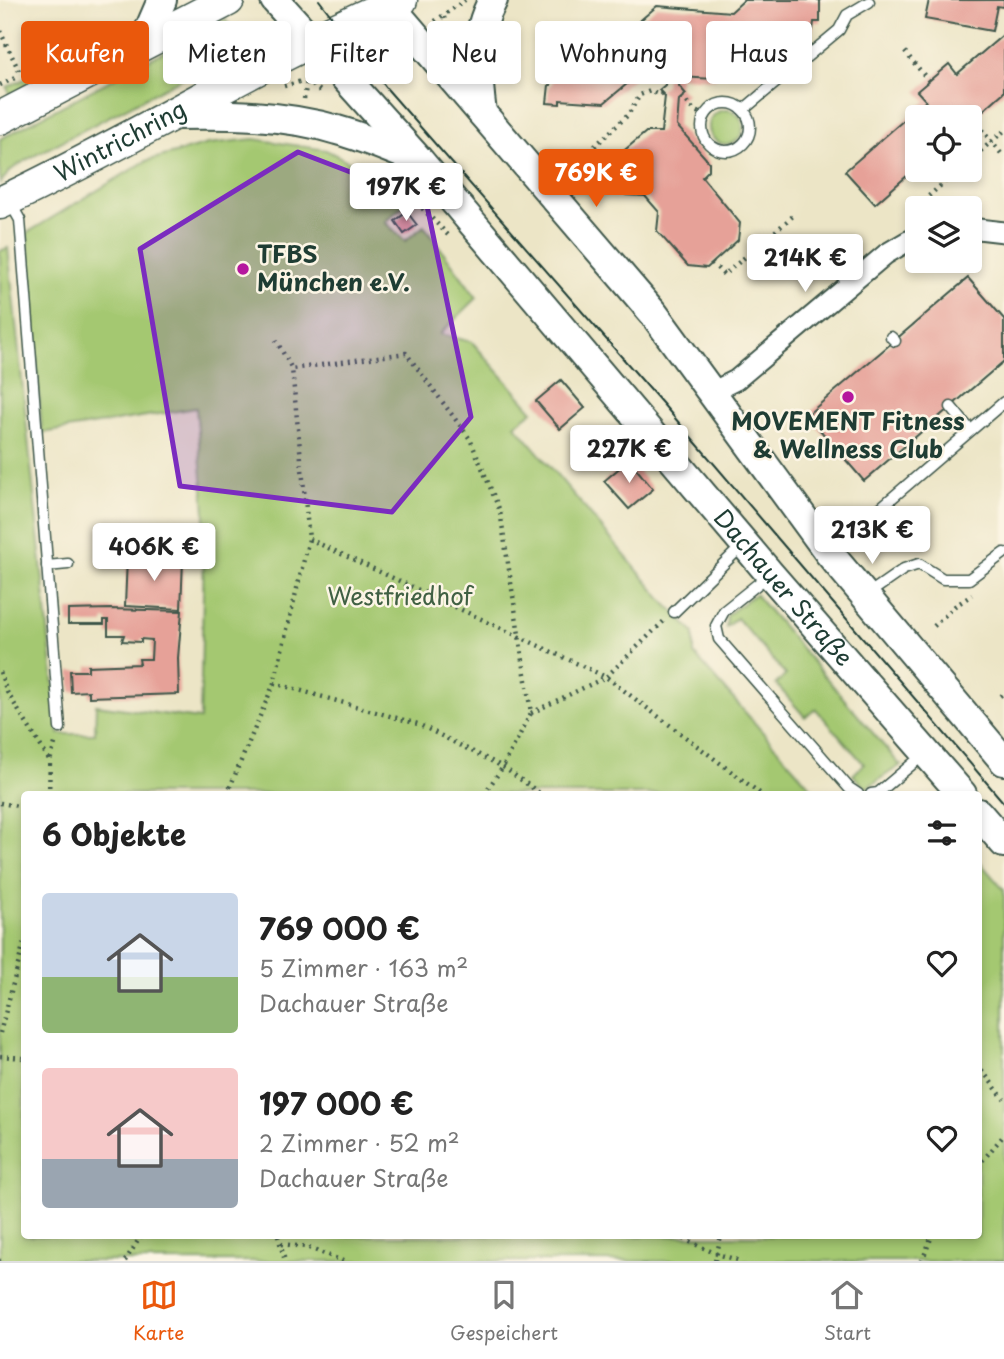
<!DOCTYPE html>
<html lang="de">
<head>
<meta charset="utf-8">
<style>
	:root { --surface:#fff; --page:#f6f6f6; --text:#222; --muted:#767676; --line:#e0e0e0; --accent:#ea580c }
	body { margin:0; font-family:"Playpen Sans",sans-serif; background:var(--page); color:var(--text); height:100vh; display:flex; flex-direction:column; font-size:26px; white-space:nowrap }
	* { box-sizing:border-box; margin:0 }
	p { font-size:23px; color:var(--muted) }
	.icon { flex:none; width:38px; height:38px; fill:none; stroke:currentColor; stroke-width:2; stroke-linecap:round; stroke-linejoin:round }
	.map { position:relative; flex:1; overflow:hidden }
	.drawer { position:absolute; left:21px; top:791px; width:961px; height:448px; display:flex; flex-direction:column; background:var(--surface); border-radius:7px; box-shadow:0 4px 10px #0003 }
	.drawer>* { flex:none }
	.hud { position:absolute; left:21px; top:21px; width:962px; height:63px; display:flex; gap:14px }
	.buttons { position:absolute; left:905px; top:105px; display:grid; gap:14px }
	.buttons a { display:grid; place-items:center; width:77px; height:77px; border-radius:7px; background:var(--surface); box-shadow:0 4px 10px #0003; font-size:35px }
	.price { position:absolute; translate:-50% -60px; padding:0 16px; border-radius:7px; background:#fff; color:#222; font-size:23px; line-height:46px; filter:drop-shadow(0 2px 4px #0008) }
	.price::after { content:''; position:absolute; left:50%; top:42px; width:21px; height:16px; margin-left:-10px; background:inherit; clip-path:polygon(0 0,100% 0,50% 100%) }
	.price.selected { background:var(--accent); color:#fff }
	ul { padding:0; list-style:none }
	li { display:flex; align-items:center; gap:21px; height:175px; padding:0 21px }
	li span { display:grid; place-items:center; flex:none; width:196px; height:140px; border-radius:7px; color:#555 }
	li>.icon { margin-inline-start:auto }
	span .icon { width:84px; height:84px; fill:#fffc; stroke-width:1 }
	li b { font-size:30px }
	h2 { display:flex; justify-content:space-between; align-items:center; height:84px; padding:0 21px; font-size:30px }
	.tag { padding:0 24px; border-radius:7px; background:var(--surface); box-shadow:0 4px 10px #0003; font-size:24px; line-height:63px }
	.tag.selected { background:var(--accent); color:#fff }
	.tab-bar { display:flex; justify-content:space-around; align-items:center; height:98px; border-top:2px solid var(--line); background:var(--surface); font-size:19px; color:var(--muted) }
	.tab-bar a { display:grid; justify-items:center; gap:4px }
	.tab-bar .selected { color:var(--accent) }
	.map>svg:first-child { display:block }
	.green { fill:#a4c871; stroke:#628252; stroke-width:2 }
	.building { fill:#e6a198 }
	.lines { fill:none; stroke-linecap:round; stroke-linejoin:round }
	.service-casing { stroke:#3e564a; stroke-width:13 }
	.minor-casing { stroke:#3e564a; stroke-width:23 }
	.secondary-casing { stroke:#3e564a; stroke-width:32 }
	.primary-casing { stroke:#3e564a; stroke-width:35 }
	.path { stroke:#3e564a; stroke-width:4.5; stroke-dasharray:2 5; stroke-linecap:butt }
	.service { stroke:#fff; stroke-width:10 }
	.minor { stroke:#fff; stroke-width:19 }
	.secondary { stroke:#fff; stroke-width:28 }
	.primary { stroke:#fff; stroke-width:32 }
	.tram { stroke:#1f3d34; stroke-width:2 }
	.marked { fill:#7b2cbf; fill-opacity:0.2; stroke:#7b2cbf; stroke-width:5; stroke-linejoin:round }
	.poi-dot { fill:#b5179e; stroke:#fcf5e5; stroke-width:2.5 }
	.labels { text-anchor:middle; stroke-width:5; stroke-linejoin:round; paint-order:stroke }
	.street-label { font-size:24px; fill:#1f3d34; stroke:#fcf5e5 }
	.poi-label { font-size:24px; font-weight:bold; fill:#1f3d34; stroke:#fcf5e5; text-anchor:start }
	.park-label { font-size:24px; fill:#406043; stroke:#fcf5e5 }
</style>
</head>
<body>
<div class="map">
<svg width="1004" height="1261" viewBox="0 0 1004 1261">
	<rect width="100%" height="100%" fill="#fcf5e5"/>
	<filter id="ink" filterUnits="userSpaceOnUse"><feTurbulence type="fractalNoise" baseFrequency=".0143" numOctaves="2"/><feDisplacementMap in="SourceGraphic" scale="14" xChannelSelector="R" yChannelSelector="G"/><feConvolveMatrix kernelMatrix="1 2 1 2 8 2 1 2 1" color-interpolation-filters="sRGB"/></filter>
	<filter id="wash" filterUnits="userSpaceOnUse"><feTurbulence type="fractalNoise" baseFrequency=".00686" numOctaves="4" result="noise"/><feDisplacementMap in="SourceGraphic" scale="28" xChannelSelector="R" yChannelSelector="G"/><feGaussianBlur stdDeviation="1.57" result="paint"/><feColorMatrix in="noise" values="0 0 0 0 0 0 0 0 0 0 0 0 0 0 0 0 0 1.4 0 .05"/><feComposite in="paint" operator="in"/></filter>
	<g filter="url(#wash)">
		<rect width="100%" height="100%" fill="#ece5c6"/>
		<!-- green -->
		<g class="green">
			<path d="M225,19l21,26 -220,115 -15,10 -11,13v-44z"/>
			<path d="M60,67l1,1 -51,27 -3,-8 31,-14z"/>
			<circle cx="726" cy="127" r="17"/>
			<path d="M254,139l72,11 65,33 17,18 -23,21 20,19 19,-15 53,72 -37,36 32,8 61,69 -18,14 149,177 30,31v21l123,140h-793v442h954v-376l26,30v371h-1004v-1010l8,-3 51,486h36l1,-29 104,14 5,-207 -9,-104 -154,25 -15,-200 119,-72 62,-17z"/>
			<path d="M755,594l145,171h1l-35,23 -13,-13 11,-11 -48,-55 -11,8 -29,-33 10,-9 -49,-57 -11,9 1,-12z"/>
		</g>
		<g id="blocks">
			<!-- building -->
			<g class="building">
				<path d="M744,0h76v22h-6l-1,8 -37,-4 -62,53 -34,-2 -1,9 7,8 -7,6 -2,26 32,36v8l-7,7 38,46 -2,17 -31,28 -19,-2 -31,-35 2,-19 -14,-16 -19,-1 -15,-15 2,-20 33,-28h15l4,-36 -6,-6 6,-5 1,-9 -27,-2 -35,29 -44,-3v4l-13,-1 2,-18h2l1,-4 -1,-17h5l1,-9 7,1 -1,3 31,1 63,-54 74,6z"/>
				<path d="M929,0h75v7l-7,-1 -5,25 -67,-12z"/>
				<path d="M1004,34v58l-34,30v-5h-53v50l-42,37 -30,-33 81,-70 -9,-10 32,-27 8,10z"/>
				<path d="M407,212l10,13 -13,9 -9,-13z"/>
				<path d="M968,278l36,41v42l-140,120 -57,-66z"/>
				<path d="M561,380l24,28 -25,21 -24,-28z"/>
				<path d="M629,460l24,29 -24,20 -25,-28z"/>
				<path d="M127,558l56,2 -2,49 -56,-3z"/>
				<path d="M110,609l72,2 -4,47 1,36 -90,3v-6l-18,1 -1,-21h18v-5l52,-2 -1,-5h12l1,-19 -11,-1v3l-19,-1 2,-6h-16v-15h-4v4h-36v-14z"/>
			</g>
		</g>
	</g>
	<g filter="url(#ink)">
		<use href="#blocks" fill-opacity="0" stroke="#3e564a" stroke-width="2"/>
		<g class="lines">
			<!-- service casing -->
			<g class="service-casing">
				<g id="service">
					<circle cx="726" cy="127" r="24"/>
					<path d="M743,110l96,-80 8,-15 22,-13"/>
					<path d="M11,204l9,16 40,508"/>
					<path d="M821,252l28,32"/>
					<path d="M891,337l4,4"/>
					<path d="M951,407l19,23"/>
					<path d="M829,552l175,-150"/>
					<path d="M47,566l21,-2"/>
					<path d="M769,575l-45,36 -8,15 3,13 130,149 9,6"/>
					<path d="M868,594l36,-25 15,-5 24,15h26l35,-26"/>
					<path d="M674,612l70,-68"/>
					<path d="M871,794l7,-1 45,-38"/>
				</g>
			</g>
			<!-- minor casing -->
			<g class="minor-casing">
				<g id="minor">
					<path d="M970,228l34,4"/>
					<path d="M712,392l24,-12 150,-126 22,-13 9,-3"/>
				</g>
			</g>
			<!-- secondary casing -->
			<g class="secondary-casing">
				<g id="secondary">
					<path id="s1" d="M275,0l144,160 351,414 192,220"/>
					<path d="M385,0l269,314 175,239 175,208"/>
					<path d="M143,44l19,-44"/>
					<path d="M482,113c-5,-39 -9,-77 11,-113"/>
					<path d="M174,115c54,-1 110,-1 163,15 26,7 51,18 76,28"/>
					<path d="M978,813l26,30"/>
				</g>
			</g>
			<!-- primary casing -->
			<g class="primary-casing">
				<g id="primary">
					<path d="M0,118l228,-118"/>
					<path id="s2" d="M0,203c135,-63 263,-145 401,-203"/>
				</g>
			</g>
			<!-- path -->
			<g class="path">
				<path d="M444,17l5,20"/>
				<path d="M435,21l30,-21"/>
				<path d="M0,31l21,44"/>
				<path d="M905,52l24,29"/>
				<path d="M359,57l33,-16"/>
				<path d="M307,81l16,12"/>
				<path d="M0,85l15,-7"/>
				<path d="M284,86l29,-8"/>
				<path d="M682,97l13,14 9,4"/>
				<path d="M304,99l3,-18"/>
				<path d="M973,119l31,38"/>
				<path d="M970,160l34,-29"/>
				<path d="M564,175l64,-60 12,-20 10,-4 10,4 2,-2"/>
				<path d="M393,178l55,57"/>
				<path d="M913,210l45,-40"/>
				<path d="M712,263l12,12 69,-59"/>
				<path d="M276,340l16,29"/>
				<path d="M309,539l297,138 155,117"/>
				<path d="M934,626l21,-20 17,-11"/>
				<path d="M0,672l7,20 43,69"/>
				<path d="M274,683l144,41 85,43 38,27"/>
				<path d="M1000,696l4,-3"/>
				<path d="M531,713l75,-36 58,-56"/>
				<path d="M49,794l1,-33 6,-21"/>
				<path d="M227,794l47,-111 35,-144 -17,-170 114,-16 64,86 30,72 31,202 -28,54 -19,27"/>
				<path d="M0,803l24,4"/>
				<path d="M0,1033l24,-91"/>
				<path d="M0,1056l24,2"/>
				<path d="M978,1065l26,34"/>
				<path d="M978,1166l26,-31"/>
				<path d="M278,1236l7,25"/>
				<path d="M677,1236l40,18 24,7"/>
				<path d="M281,1244l25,3 37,14"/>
				<path d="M0,1261h1"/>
				<path d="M125,1261l16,-25"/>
				<path d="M715,1261l6,-25"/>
				<path d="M922,1261l10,-25"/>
			</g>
			<!-- service -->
			<use href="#service" class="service"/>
			<!-- minor -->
			<use href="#minor" class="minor"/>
			<!-- secondary -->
			<use href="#secondary" class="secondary"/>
			<!-- primary -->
			<use href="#primary" class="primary"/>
			<!-- tram -->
			<path class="tram" d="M319,0l69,90 274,313 342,400"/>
		</g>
	</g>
	<!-- marked area -->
	<path class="marked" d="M298,152l128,49 45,216 -79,95 -212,-26 -40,-237z"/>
	<!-- markers -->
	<g class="poi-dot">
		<circle cx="243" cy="269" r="7"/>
		<circle cx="848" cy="397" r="7"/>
	</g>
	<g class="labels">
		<!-- street labels -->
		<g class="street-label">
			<text dy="8" stroke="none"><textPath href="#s2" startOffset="135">Wintrichring</textPath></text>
			<text dy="8" stroke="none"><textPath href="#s1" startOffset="777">Dachauer Straße</textPath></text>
		</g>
		<!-- poi labels -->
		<g class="poi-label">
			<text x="257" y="263">TFBS<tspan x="257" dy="28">München e.V.</tspan></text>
			<text x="848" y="430" text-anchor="middle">MOVEMENT Fitness<tspan x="848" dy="28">&amp; Wellness Club</tspan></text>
		</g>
		<!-- park labels -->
		<g class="park-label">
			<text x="400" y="605">Westfriedhof</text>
		</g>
	</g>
</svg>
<div class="buttons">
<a><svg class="icon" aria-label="locate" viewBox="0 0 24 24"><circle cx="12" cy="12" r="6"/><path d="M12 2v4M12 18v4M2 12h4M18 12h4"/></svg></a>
<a><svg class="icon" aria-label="layers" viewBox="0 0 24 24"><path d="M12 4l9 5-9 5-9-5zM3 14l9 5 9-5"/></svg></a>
</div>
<b class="price selected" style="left:596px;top:209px">769K €</b>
<b class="price" style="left:406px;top:223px">197K €</b>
<b class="price" style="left:805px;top:294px">214K €</b>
<b class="price" style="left:629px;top:485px">227K €</b>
<b class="price" style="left:872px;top:566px">213K €</b>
<b class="price" style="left:154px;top:583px">406K €</b>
<div class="hud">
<a class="tag selected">Kaufen</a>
<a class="tag">Mieten</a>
<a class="tag">Filter</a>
<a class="tag">Neu</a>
<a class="tag">Wohnung</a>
<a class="tag">Haus</a>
</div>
<section class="drawer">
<h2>6 Objekte<svg class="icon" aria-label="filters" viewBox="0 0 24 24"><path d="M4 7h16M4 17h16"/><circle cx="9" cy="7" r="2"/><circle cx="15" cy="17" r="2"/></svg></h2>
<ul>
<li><span style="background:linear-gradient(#c9d6e8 60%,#8fb573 0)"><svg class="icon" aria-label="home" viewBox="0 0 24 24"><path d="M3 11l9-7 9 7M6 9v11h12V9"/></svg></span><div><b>769 000 €</b><p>5 Zimmer · 163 m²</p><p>Dachauer Straße</p></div><svg class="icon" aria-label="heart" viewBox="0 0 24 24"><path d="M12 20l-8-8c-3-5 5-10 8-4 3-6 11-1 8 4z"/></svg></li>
<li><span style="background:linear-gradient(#f6c9c9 65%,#9aa5b1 0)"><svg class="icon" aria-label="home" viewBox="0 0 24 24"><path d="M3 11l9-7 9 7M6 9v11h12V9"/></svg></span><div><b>197 000 €</b><p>2 Zimmer · 52 m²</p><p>Dachauer Straße</p></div><svg class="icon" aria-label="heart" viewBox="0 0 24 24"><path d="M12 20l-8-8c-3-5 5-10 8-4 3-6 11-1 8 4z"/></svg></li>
</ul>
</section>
</div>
<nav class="tab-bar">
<a class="selected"><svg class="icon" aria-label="map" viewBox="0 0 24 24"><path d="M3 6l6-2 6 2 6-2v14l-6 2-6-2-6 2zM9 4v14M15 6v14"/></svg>Karte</a>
<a><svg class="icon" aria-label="saved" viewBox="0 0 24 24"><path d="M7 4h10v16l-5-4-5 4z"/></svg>Gespeichert</a>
<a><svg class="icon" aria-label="home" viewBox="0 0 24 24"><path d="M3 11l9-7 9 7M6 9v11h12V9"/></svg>Start</a>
</nav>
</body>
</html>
